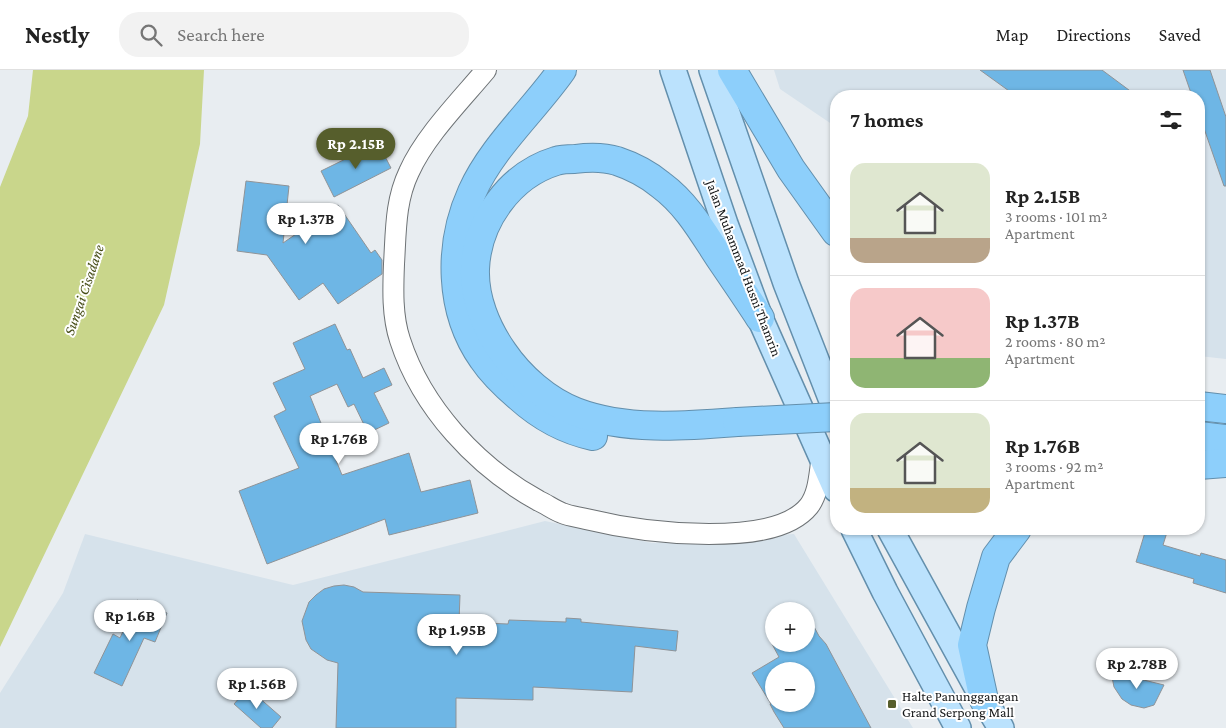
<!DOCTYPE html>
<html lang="en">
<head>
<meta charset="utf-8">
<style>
	:root { --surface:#fff; --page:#f2f2f2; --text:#222; --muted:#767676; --line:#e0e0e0; --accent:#565e2c }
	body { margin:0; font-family:"Crimson Pro",serif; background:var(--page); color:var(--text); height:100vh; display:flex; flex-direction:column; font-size:19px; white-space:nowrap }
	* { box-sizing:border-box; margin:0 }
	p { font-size:16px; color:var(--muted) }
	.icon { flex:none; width:28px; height:28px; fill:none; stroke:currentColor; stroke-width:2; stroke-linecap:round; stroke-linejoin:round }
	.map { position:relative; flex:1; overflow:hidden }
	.drawer { position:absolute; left:830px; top:20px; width:375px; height:445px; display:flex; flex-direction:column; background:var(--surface); border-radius:20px; box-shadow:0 1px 4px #0004 }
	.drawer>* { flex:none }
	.controls { position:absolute; left:765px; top:532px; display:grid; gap:10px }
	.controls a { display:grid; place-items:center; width:50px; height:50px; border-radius:50%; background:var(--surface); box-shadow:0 1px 4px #0004; font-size:25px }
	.price { position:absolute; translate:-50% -42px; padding:0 11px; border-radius:18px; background:#fff; color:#222; font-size:16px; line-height:32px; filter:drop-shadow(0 1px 2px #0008) }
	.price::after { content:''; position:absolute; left:50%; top:30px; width:15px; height:11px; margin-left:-8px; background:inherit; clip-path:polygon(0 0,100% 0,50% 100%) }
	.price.active { background:var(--accent); color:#fff }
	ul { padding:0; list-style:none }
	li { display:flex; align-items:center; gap:15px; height:125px; padding:0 20px }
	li+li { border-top:1px solid var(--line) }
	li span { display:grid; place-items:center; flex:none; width:140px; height:100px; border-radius:15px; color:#555 }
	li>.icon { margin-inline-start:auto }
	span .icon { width:60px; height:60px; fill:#fffc; stroke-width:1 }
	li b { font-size:21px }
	h2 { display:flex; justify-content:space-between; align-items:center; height:60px; padding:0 20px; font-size:21px }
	header { display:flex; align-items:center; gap:30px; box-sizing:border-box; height:70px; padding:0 25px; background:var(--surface); border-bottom:1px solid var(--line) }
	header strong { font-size:24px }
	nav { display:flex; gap:28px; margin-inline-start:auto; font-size:18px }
	.search { width:350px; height:45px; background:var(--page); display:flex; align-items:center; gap:12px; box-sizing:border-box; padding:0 18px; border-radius:20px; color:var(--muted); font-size:19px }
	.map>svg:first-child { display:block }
	.built { fill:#d6e2eb; fill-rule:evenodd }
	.water { fill:#c9d68b }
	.building { fill:#6eb6e5; stroke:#8f9397; fill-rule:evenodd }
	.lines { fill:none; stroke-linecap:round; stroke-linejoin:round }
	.minor-casing { stroke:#6d7275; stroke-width:22 }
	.major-casing { stroke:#638fac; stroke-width:28 }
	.highway-casing { stroke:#638fac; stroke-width:30 }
	.minor { stroke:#fff; stroke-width:20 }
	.major { stroke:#bbe2fd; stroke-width:25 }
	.highway { stroke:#8dcffb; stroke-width:28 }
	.highway-bridge-casing { stroke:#638fac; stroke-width:30; stroke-linecap:butt }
	.highway-bridge { stroke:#8dcffb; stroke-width:28 }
	.poi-dot { fill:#565e2c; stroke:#fff; stroke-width:2 }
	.labels { text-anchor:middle; stroke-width:4; stroke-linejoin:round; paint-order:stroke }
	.street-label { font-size:14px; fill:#151718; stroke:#fff }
	.poi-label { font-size:14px; fill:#151718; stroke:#fff; text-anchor:start }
	.water-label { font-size:15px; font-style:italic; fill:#454c15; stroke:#fff }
</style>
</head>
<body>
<header>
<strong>Nestly</strong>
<div class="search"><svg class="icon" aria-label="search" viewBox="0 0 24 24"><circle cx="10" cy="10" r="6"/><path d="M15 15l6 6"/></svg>Search here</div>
<nav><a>Map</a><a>Directions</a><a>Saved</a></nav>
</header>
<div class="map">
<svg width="1226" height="658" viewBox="0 0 1226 658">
	<rect width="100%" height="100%" fill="#e8edf1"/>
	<!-- built -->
	<g class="built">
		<path d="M774,0h452v289l-27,-3v-260h-363v31l-56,-38z"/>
		<path d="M545,451l107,22 142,-9 119,194h-913v-35l63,-100 22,-59 208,51zM774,541h32v33h-32zM774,601h32v33h-32z"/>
	</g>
	<!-- water -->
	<path class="water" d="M33,0h171l-4,74 -36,161 -164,342v-460l28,-71z"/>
	<!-- building -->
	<g class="building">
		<path d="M980,0h122l35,26h-121z"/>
		<path d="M1183,0h27l16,47v69h-2l-25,-72v-18h-7z"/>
		<path d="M378,73l13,25 -57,29 -13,-26z"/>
		<path d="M246,111l43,5 -6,57 55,-38 33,48 4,-3 7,10v14l-44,30 -15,-21 -24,17 -32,-45 -30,-4z"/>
		<path d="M335,254l12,26 3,-1 13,29 21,-10 8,17 -18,8 15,30 -21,10 -14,-29 -6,3 -11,-23 -27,12 32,79 67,-22 12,39 49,-12 8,33 -89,22 -4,-16 -118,45 -28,-73 60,-23 -25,-52 12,-6 -13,-27 32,-14 -12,-26z"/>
		<path d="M1146,459h22l-5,16 37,11 1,-3 25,7v33l-33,-10 1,-4 -58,-17z"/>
		<path d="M344,515l10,2 9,5 97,3 -1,27 49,2 1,-4 57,2v-4l15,1v3l97,9 -2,20 -41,-5 -3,46 -99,-5v13l-77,-2v30h-120l2,-65 -11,-3 -16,-11 -5,-9 -4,-19 7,-19 7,-7 8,-6 10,-3z"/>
		<path d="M137,530l30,13 -12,29 -11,-4 -22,48 -28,-13 19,-39 7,4z"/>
		<path d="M806,542l13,24 7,8 45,84h-87l-10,-16 -4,-8h1l-19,-31 27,-16 -7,-13h34zM774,601h32v33h-32z"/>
		<path d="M1111,602l53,13 -10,20 -10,3 -13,-3 -9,-6 -8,-12z"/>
		<path d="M248,618l33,29 -9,11h-11l-27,-24z"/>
	</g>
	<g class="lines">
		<!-- minor casing -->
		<g class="minor-casing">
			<path id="minor" d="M486,0c-25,30 -61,66 -77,102 -14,29 -13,60 -15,92 -1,25 -2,52 6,76 22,68 77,127 139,161 7,3 15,9 23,12 7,3 16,4 24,6 41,10 81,15 123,15 30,0 79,-2 100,-28 10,-13 10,-32 13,-49"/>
		</g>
		<!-- major casing -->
		<g class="major-casing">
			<g id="major">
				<path d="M673,0l52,154 35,94 76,171"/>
				<path d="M712,0l74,213 50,128"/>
				<path d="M854,459l31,63 73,136"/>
				<path d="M890,459l94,171 17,28"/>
			</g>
		</g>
		<!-- highway casing -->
		<g class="highway-casing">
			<g id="highway">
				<path d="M562,0c-28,40 -70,77 -90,122 -24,53 -23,119 11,167 10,15 23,27 36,38 21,19 46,33 74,39"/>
				<path d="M732,0l59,99 45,63"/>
				<path d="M1199,336l27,3"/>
				<path d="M737,352c-52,4 -111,9 -161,-10 -29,-11 -56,-35 -73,-60 -17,-24 -29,-54 -28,-83 2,-48 35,-94 81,-108 6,-2 13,-2 19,-2 14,-2 29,-2 42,2 15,5 32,14 44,24 27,20 42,48 60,75 13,19 26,38 39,58"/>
				<path d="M1199,366l27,3"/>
				<path d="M1199,395l27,-2"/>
				<path d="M984,630l-12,-55 9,-37 15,-51 21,-28"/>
			</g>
		</g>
		<!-- minor -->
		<use href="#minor" class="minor"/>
		<!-- major -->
		<use href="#major" class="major"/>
		<!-- highway -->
		<use href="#highway" class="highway"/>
		<!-- highway-bridge casing -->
		<g class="highway-bridge-casing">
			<path id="highway-bridge" d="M737,352l99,-5"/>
		</g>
		<!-- highway-bridge -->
		<use href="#highway-bridge" class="highway-bridge"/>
	</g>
	<!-- markers -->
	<rect class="poi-dot" x="887" y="629" width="10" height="10" rx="2.5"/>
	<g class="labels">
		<!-- street labels -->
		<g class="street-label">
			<text transform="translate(744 198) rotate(69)" y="5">Jalan Muhammad Husni Thamrin</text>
		</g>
		<!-- poi labels -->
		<g class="poi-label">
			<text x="902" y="631">Halte Panunggangan<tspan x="902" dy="16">Grand Serpong Mall</tspan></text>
		</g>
		<!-- water labels -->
		<g class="water-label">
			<text transform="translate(84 220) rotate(-71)" y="5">Sungai Cisadane</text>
		</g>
	</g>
</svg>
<div class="controls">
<a>+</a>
<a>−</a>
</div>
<b class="price active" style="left:356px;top:100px">Rp 2.15B</b>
<b class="price" style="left:306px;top:175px">Rp 1.37B</b>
<b class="price" style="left:339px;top:395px">Rp 1.76B</b>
<b class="price" style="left:130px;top:572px">Rp 1.6B</b>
<b class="price" style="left:457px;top:586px">Rp 1.95B</b>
<b class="price" style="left:1137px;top:620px">Rp 2.78B</b>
<b class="price" style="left:257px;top:640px">Rp 1.56B</b>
<section class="drawer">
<h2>7 homes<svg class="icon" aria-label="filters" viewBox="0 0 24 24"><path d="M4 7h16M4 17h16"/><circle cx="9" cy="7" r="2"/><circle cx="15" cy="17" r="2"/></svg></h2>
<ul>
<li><span style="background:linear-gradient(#dfe7d0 75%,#b9a48a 0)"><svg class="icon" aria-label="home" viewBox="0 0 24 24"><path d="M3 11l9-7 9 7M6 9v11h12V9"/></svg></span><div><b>Rp 2.15B</b><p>3 rooms · 101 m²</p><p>Apartment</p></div></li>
<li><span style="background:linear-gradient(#f6c9c9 70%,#8fb573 0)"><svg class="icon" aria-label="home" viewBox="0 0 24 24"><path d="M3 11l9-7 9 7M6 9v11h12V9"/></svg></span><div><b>Rp 1.37B</b><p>2 rooms · 80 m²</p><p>Apartment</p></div></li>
<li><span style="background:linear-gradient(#dfe7d0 75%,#c2b280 0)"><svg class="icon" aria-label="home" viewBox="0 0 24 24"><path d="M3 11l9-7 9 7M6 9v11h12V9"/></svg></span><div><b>Rp 1.76B</b><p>3 rooms · 92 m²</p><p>Apartment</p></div></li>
</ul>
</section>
</div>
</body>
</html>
